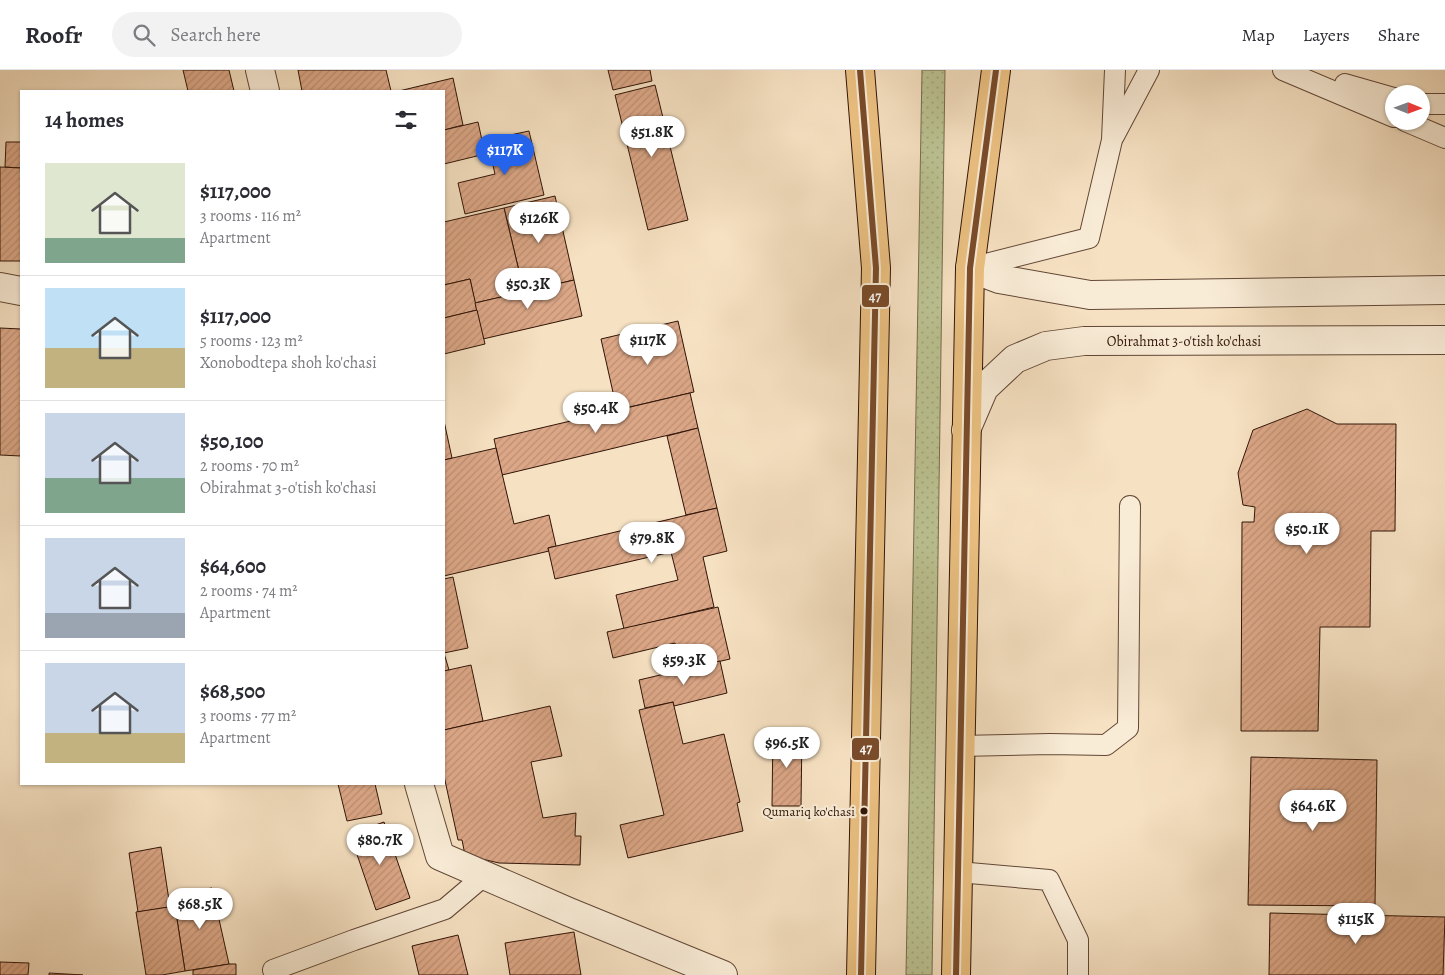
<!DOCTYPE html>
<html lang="en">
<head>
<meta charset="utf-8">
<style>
	:root { --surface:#fff; --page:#f2f2f3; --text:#2b2b33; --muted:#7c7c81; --line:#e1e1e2; --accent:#2563eb }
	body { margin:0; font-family:Alegreya,serif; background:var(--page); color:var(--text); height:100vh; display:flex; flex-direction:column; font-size:19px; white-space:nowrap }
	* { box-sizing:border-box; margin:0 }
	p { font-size:16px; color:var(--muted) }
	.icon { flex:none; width:28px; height:28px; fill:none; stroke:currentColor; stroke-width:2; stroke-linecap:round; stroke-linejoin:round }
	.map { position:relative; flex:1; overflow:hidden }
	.sheet { position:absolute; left:20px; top:20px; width:425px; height:695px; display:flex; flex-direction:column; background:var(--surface); border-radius:0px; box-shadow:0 1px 4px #0004 }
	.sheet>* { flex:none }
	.needle { width:32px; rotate:91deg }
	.tools { position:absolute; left:1385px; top:15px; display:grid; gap:10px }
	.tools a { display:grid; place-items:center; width:45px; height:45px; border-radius:50%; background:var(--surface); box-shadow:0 1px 4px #0004; font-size:25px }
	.price { position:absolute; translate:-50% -42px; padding:0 11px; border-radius:18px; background:#fff; color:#222; font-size:16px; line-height:32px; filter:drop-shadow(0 1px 2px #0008) }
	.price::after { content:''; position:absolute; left:50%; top:30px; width:15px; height:11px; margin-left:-8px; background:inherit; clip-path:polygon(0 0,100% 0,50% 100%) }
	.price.selected { background:var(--accent); color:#fff }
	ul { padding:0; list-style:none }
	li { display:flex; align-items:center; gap:15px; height:125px; padding:0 25px }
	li+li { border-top:1px solid var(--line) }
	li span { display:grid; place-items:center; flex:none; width:140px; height:100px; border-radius:0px; color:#555 }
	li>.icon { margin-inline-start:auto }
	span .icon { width:60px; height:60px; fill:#fffc; stroke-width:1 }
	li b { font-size:21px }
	h2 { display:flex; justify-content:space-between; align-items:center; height:60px; padding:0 25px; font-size:21px }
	header { display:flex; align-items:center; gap:30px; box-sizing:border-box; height:70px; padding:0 25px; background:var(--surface); border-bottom:1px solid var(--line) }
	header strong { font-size:24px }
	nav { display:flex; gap:28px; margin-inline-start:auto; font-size:18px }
	.search { width:350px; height:45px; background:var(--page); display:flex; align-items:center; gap:12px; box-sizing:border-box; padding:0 18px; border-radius:28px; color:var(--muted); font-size:19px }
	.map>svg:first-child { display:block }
	.grass { fill:url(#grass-dots); stroke:#766c4d }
	.building { fill:url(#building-hatch); stroke:#301407 }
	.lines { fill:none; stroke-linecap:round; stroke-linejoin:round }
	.service-casing { stroke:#624736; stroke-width:22 }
	.minor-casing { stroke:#624736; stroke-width:30 }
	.trunk-casing { stroke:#301407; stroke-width:30 }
	.service { stroke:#f9ecd7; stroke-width:20 }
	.minor { stroke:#f9ecd7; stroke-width:28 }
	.trunk { stroke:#ebc081; stroke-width:28 }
	.bus-1-casing { stroke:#f9ecd7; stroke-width:10 }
	.bus-1 { stroke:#7a4b2a; stroke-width:6 }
	.bus-dot { fill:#301407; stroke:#f9ecd7; stroke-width:2 }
	.labels { text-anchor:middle; stroke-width:4.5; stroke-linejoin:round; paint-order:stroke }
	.bus-label { font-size:13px; fill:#301407; stroke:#f9ecd7; text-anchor:end }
	.street-label { font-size:14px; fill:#301407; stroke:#f9ecd7 }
	.line-badge { stroke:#f9ecd7; stroke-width:2 }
	.badge-label { font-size:14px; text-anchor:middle; font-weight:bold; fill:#fff }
</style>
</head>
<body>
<header>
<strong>Roofr</strong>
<div class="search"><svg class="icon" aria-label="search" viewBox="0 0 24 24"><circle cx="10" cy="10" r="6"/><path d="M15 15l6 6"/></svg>Search here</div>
<nav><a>Map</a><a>Layers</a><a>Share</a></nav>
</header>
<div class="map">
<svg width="1445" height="905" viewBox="0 0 1445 905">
	<defs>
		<pattern id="grass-dots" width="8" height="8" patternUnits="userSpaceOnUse" patternTransform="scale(1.25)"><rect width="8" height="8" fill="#bcc393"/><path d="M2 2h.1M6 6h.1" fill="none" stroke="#a2a77d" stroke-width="1.8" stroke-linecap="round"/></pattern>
		<pattern id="building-hatch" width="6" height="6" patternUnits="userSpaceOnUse" patternTransform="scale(1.25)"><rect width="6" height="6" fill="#dca787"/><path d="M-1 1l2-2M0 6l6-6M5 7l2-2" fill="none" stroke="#bd8f73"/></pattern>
	</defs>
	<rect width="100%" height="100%" fill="#f6e1c2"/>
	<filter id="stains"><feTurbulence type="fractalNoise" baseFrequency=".004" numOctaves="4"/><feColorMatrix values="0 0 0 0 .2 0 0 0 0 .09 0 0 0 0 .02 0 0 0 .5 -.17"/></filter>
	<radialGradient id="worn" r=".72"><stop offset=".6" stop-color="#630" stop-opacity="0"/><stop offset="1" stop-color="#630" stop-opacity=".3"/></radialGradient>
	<!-- grass -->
	<path class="grass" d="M922,0h23l-13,905h-26z"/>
	<!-- building -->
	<g class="building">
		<path d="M183,0h46l5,21h-46z"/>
		<path d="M298,0h88l5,21h-89z"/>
		<path d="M608,0h42l2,11 -39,9z"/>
		<path d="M453,8l10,47 -19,5v-39h-45z"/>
		<path d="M655,15l33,135 -40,10 -33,-135z"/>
		<path d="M478,52l7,32 -41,10v-34z"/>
		<path d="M529,61l15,64 -79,19 -7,-31 37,-9 -8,-34z"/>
		<path d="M6,72h15v26l-16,-1z"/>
		<path d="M0,97l21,1v93h-21z"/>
		<path d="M555,126l19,84 -50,12 -20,-84z"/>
		<path d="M504,138l20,84 -49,11 -5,-24 -26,6v-63z"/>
		<path d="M470,209l7,31 -33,8v-33z"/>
		<path d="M574,210l8,36 -99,23 -8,-36z"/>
		<path d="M477,240l8,34 -41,10v-36z"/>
		<path d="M678,251l16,71 -77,18 -16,-71z"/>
		<path d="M0,258l21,1v127l-21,-1z"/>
		<path d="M690,323l8,35 -196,47 -8,-36z"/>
		<path d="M1307,339l30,15h59l-1,107h-24l-1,96h-50l-2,104h-77l1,-209h12l1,-15 -12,-2 -5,-32 15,-43z"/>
		<path d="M444,351l8,37 -8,2z"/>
		<path d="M698,358l19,80 -31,7 -19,-79z"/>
		<path d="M496,378l18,76 35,-9 7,31 -8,2 1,3 -105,25v-116z"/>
		<path d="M717,438l10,43 -24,6 11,50 -90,22 -8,-34 62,-15 -7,-28 -116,27 -7,-31z"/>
		<path d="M453,507l15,71 -24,5 5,17 -5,1v-92z"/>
		<path d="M718,537l12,52 -48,11 -7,-27 -62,15 -6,-26z"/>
		<path d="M720,591l7,32 -53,13 -1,-4 -28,6 -6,-28z"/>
		<path d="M471,595l12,56 -39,9v-59z"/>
		<path d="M673,632l10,42 41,-10 16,68 -3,1 6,28 -115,27 -8,-33 44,-10 -25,-105z"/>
		<path d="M550,636l12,50 -31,6 12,56 33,-5 -1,23h6l-1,29 -81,-2 -34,-8 -3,-15h-4l-14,-64v-46z"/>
		<path d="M773,662l29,1 -1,73h-29z"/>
		<path d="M1251,687l126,3 -2,146 -127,-1z"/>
		<path d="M338,714h37l7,30 -35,7z"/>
		<path d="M384,752l26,76 -34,12 -26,-76z"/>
		<path d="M161,777l9,60 -32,5 -9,-59z"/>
		<path d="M212,818l17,76 -44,7 -12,-77z"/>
		<path d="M175,836l10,65 -23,4h-16l-10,-63z"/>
		<path d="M1270,843l175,4 -2,58h-174z"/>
		<path d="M574,862l7,43h-71l-5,-32z"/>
		<path d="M458,865l10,40h-49l-7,-29z"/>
		<path d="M0,892l29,1 -1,12h-28z"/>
		<path d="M229,894h7v11h-43v-5z"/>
		<path d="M49,903l34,2h-34z"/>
	</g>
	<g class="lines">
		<!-- service casing -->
		<g class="service-casing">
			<g id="service">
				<path d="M1283,0l111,47"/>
				<path d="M1345,14l49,14"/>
				<path d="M1421,34h24"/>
				<path d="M1405,51l40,17"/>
				<path d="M1114,66l35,-66"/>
				<path d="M970,198l119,-30 23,-98 3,-70"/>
				<path d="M960,676l90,-2 56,1 22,-17 2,-222"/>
				<path d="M958,802l91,8 29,60v35"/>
				<path d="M273,900l81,-30 91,-31 40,-34"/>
			</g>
		</g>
		<!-- minor casing -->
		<g class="minor-casing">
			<g id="minor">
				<path d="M260,0l5,21"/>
				<path d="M970,198l29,11 91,16 355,-5"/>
				<path d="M0,217l21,4"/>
				<path d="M966,360l18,-42 31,-29 31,-13 38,-5 361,-1"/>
				<path d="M419,714l21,72 129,56 154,63"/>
			</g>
		</g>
		<!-- trunk casing -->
		<g class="trunk-casing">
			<g id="trunk">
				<path d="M860,0l16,198 -15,707"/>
				<path d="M956,905l14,-707 26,-198"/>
			</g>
		</g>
		<!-- service -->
		<use href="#service" class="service"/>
		<!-- minor -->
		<use href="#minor" class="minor"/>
		<!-- trunk -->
		<use href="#trunk" class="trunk"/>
		<!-- bus-1 casing -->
		<g class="bus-1-casing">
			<g id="bus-1">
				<path d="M860,0l16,198 -15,707"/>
				<path d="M956,905l14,-707 26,-198"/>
			</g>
		</g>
		<!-- bus-1 -->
		<use href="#bus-1" class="bus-1"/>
	</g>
	<!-- markers -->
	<circle class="bus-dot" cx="864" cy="741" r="4.5"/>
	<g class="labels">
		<!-- bus labels -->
		<g class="bus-label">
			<text x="855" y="746">Qumariq ko'chasi</text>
		</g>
		<!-- street labels -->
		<g class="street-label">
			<text x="1184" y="276">Obirahmat 3-o'tish ko'chasi</text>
		</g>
	</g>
	<g class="line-badge">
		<rect x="861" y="214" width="29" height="24" rx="5" fill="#7a4b2a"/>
		<rect x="851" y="667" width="29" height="24" rx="5" fill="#7a4b2a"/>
	</g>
	<g class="badge-label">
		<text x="875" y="231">47</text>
		<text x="866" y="683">47</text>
	</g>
	<rect width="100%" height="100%" filter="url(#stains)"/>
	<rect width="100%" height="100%" fill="url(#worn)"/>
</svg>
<div class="tools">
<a><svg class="needle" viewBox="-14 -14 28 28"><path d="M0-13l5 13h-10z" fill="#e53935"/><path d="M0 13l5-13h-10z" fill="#7c7c81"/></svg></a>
</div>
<b class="price" style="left:652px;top:88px">$51.8K</b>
<b class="price selected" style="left:505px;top:106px">$117K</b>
<b class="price" style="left:539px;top:174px">$126K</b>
<b class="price" style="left:528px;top:240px">$50.3K</b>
<b class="price" style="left:648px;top:296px">$117K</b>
<b class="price" style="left:596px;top:364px">$50.4K</b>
<b class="price" style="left:1307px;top:485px">$50.1K</b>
<b class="price" style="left:652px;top:494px">$79.8K</b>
<b class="price" style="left:684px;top:616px">$59.3K</b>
<b class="price" style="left:787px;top:699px">$96.5K</b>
<b class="price" style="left:1313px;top:762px">$64.6K</b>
<b class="price" style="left:380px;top:796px">$80.7K</b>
<b class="price" style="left:200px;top:860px">$68.5K</b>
<b class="price" style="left:1356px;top:875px">$115K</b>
<section class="sheet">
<h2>14 homes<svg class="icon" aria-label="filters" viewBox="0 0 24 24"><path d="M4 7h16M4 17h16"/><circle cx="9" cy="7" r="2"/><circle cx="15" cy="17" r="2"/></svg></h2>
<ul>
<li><span style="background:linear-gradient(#dfe7d0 75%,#7fa58c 0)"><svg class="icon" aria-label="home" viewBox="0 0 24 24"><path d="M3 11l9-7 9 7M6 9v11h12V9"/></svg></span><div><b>$117,000</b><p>3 rooms · 116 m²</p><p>Apartment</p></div></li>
<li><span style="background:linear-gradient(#bfe0f5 60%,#c2b280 0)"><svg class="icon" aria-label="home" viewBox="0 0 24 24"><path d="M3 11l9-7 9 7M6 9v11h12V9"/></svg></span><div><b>$117,000</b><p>5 rooms · 123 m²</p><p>Xonobodtepa shoh ko'chasi</p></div></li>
<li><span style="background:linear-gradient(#c9d6e8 65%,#7fa58c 0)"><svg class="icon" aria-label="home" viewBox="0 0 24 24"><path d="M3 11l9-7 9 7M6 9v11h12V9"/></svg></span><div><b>$50,100</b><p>2 rooms · 70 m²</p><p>Obirahmat 3-o'tish ko'chasi</p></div></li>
<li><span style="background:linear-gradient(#c9d6e8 75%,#9aa5b1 0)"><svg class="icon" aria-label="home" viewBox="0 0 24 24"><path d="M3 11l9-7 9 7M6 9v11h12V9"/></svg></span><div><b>$64,600</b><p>2 rooms · 74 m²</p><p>Apartment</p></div></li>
<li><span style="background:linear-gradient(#c9d6e8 70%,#c2b280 0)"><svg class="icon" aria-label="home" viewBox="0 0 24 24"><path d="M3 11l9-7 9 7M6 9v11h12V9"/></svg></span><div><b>$68,500</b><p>3 rooms · 77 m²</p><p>Apartment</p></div></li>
</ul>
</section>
</div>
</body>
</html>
